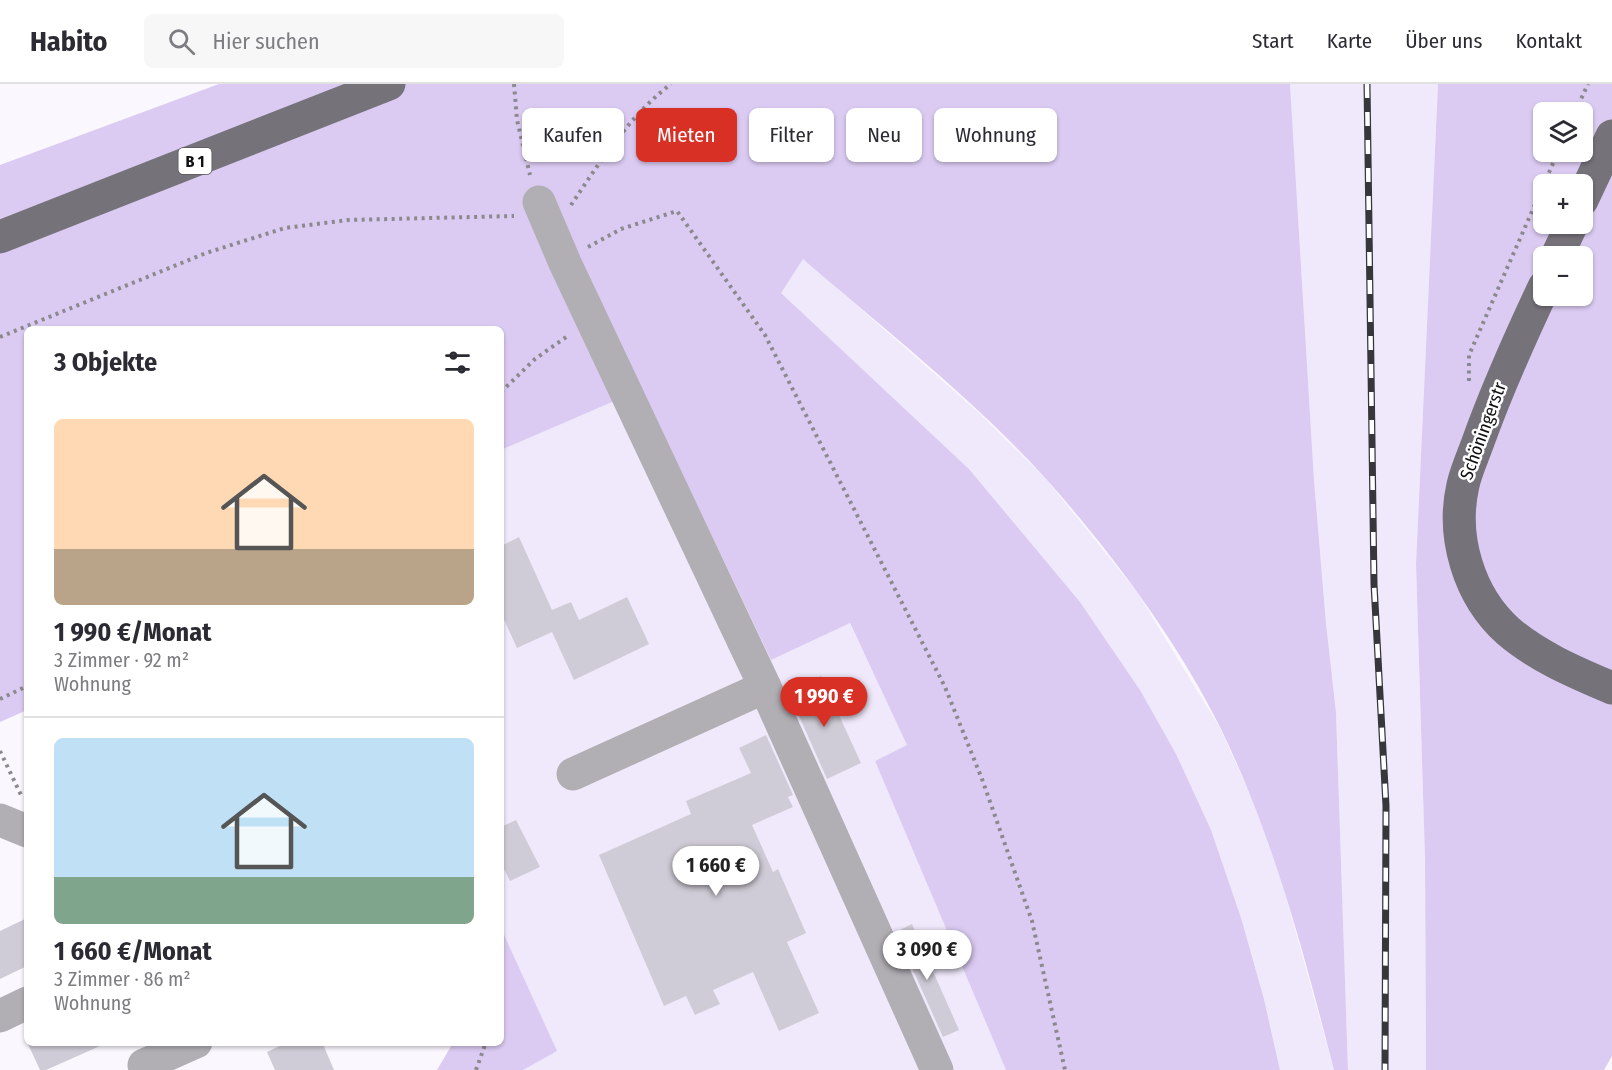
<!DOCTYPE html>
<html lang="de">
<head>
<meta charset="utf-8">
<style>
	:root { --surface:#fff; --page:#f7f7f7; --text:#2b2b33; --muted:#7c7c81; --line:#e1e1e2; --accent:#d93025 }
	body { margin:0; font-family:"Fira Sans Condensed",sans-serif; background:var(--page); color:var(--text); height:100vh; display:flex; flex-direction:column; font-size:22px; white-space:nowrap }
	* { box-sizing:border-box; margin:0 }
	p { font-size:20px; color:var(--muted) }
	.icon { flex:none; width:33px; height:33px; fill:none; stroke:currentColor; stroke-width:2; stroke-linecap:round; stroke-linejoin:round }
	.map { position:relative; flex:1; overflow:hidden }
	.side { position:absolute; left:24px; top:242px; width:480px; height:720px; display:flex; flex-direction:column; background:var(--surface); border-radius:9px; box-shadow:0 2px 4px #0004 }
	.side>* { flex:none }
	.banner { position:absolute; left:522px; top:24px; width:570px; height:54px; display:flex; gap:12px }
	.buttons { position:absolute; left:1533px; top:18px; display:grid; gap:12px }
	.buttons a { display:grid; place-items:center; width:60px; height:60px; border-radius:9px; background:var(--surface); box-shadow:0 2px 4px #0004; font-size:30px }
	.price { position:absolute; translate:-50% -51px; padding:0 14px; border-radius:21px; background:#fff; color:#222; font-size:20px; line-height:39px; filter:drop-shadow(0 2px 3px #0008) }
	.price::after { content:''; position:absolute; left:50%; top:36px; width:18px; height:14px; margin-left:-9px; background:inherit; clip-path:polygon(0 0,100% 0,50% 100%) }
	.price.active { background:var(--accent); color:#fff }
	ul { padding:0; list-style:none }
	li { display:grid; align-content:center; gap:12px; height:318px; padding:0 30px }
	li+li { border-top:2px solid var(--line) }
	li span { display:grid; place-items:center; height:186px; border-radius:9px; color:#555 }
	li>.icon { margin-inline-start:auto }
	span .icon { width:108px; height:108px; fill:#fffc; stroke-width:1 }
	li b { font-size:26px }
	h2 { display:flex; justify-content:space-between; align-items:center; height:72px; padding:0 30px; font-size:26px }
	.chip { padding:0 21px; border-radius:9px; background:var(--surface); box-shadow:0 2px 4px #0004; font-size:21px; line-height:54px }
	.chip.active { background:var(--accent); color:#fff }
	header { display:flex; align-items:center; gap:36px; box-sizing:border-box; height:84px; padding:0 30px; background:var(--surface); border-bottom:2px solid var(--line) }
	header strong { font-size:28px }
	nav { display:flex; gap:33px; margin-inline-start:auto; font-size:21px }
	.search { width:420px; height:54px; background:var(--page); display:flex; align-items:center; gap:15px; box-sizing:border-box; padding:0 21px; border-radius:9px; color:var(--muted); font-size:22px }
	.map>svg:first-child { display:block }
	.built { fill:#f0e9fb }
	.green { fill:#dbcbf2; fill-rule:evenodd }
	.building { fill:#d0ccd7 }
	.lines { fill:none; stroke-linecap:round; stroke-linejoin:round }
	.path { stroke:#8b898e; stroke-width:4; stroke-dasharray:3 4.5; stroke-linecap:butt }
	.minor { stroke:#b1afb4; stroke-width:33 }
	.major { stroke:#75727a; stroke-width:33 }
	.rail-casing { stroke:#37363a; stroke-width:7 }
	.rail { stroke:#fff; stroke-width:4.5; stroke-dasharray:14; stroke-linecap:butt }
	.labels { text-anchor:middle; stroke-width:5; stroke-linejoin:round; paint-order:stroke }
	.shield { fill:#fff; stroke:#585759; stroke-width:1.5 }
	.shield-label { font-size:16px; font-weight:bold; fill:#100f12 }
	.street-label { font-size:18px; fill:#100f12; stroke:#fff }
</style>
</head>
<body>
<header>
<strong>Habito</strong>
<div class="search"><svg class="icon" aria-label="search" viewBox="0 0 24 24"><circle cx="10" cy="10" r="6"/><path d="M15 15l6 6"/></svg>Hier suchen</div>
<nav><a>Start</a><a>Karte</a><a>Über uns</a><a>Kontakt</a></nav>
</header>
<div class="map">
<svg width="1612" height="986" viewBox="0 0 1612 986">
	<rect width="100%" height="100%" fill="#faf7fe"/>
	<!-- built -->
	<g class="built">
		<path d="M1290,0h148l-22,480 9,295 1,211h-78l-12,-358 -10,-89 -12,-143z"/>
		<path d="M803,174l175,154 68,67 91,113 83,136 30,66 23,56 61,220h-54l-16,-71 -22,-78 -102,-231 -60,-88 -111,-133 -189,-176z"/>
		<path d="M642,304l129,272 78,-38 59,123 -33,16 131,309h-483l33,-19 -55,-123v-478z"/>
	</g>
	<!-- green -->
	<g class="green">
		<path d="M219,0h1071l24,396 12,143 10,89 12,358h-14c-30,-116 -60,-232 -113,-341 -43,-87 -109,-176 -174,-249 -72,-80 -163,-151 -244,-221l-22,34 188,176 111,133 60,88 36,64 35,76 31,91 22,78 16,71h-274l-131,-309 32,-16 -57,-122 -79,37 -129,-271 -141,61v-122h-474v382l-27,12v-557z"/>
		<path d="M1438,0h174v972l-8,14h-178l-1,-211 -9,-295zM1544,28h38v40h-38zM1544,100h38v40h-38zM1544,172h38v40h-38z"/>
		<path d="M501,844l56,123 -34,19h-86l16,-27 48,-1z"/>
	</g>
	<!-- building -->
	<g class="building">
		<path d="M519,453l33,73 19,-8 8,18 48,-23 22,47 -75,36 -22,-48 -35,16 -16,-35v-67z"/>
		<path d="M821,592l40,87 -34,16 -39,-88z"/>
		<path d="M766,651l27,60 -5,2 5,10 -41,18 21,47 5,-3 28,64 -19,9 32,71 -40,18 -26,-59 -40,18 7,14 -25,11 -9,-19 -22,10 -65,-151 92,-41 -5,-13 65,-28 -12,-25z"/>
		<path d="M516,736l24,47 -30,14 -9,-18v-36z"/>
		<path d="M27,834v48l-27,13v-48z"/>
		<path d="M912,840l47,106 -16,7 -47,-105z"/>
		<path d="M27,958h82l-63,28h-6z"/>
		<path d="M288,958h34l12,28h-59l-8,-18z"/>
	</g>
	<g class="lines">
		<!-- path -->
		<g class="path">
			<path d="M514,0l3,36 13,55"/>
			<path d="M1575,28l13,-28"/>
			<path d="M571,121c29,-43 58,-89 100,-121"/>
			<path d="M588,163l33,-18 56,-18 88,124 180,352 37,92 50,142 33,149"/>
			<path d="M0,253l206,-84 79,-25 63,-8 166,-4"/>
			<path d="M1469,297v-26l89,-203"/>
			<path d="M501,308l34,-33 34,-24"/>
			<path d="M0,615l27,-13"/>
			<path d="M0,667l22,46"/>
			<path d="M476,986l10,-28"/>
		</g>
		<!-- minor -->
		<g class="minor">
			<path d="M539,118l26,61 200,424 172,383"/>
			<path d="M573,690l192,-87"/>
			<path d="M0,736l27,11"/>
			<path d="M0,932l27,-13"/>
			<path d="M144,981l52,-23"/>
		</g>
		<!-- major -->
		<g class="major">
			<path d="M1582,116l30,-64"/>
			<path d="M0,153l389,-153"/>
			<path d="M1557,172l15,-32"/>
			<path d="M1544,203c-24,51 -47,102 -66,155 -5,14 -12,29 -15,43 -12,52 6,111 45,146 30,26 69,42 104,57"/>
		</g>
		<!-- rail casing -->
		<g class="rail-casing">
			<path id="rail" d="M1367,0l7,500 12,222 -1,264"/>
		</g>
		<!-- rail -->
		<use href="#rail" class="rail"/>
	</g>
	<g class="labels">
		<!-- shield labels -->
		<rect class="shield" x="178.5" y="64" width="33" height="26" rx="4.5"/>
		<g class="shield-label">
			<text x="195" y="83">B 1</text>
		</g>
		<!-- street labels -->
		<g class="street-label">
			<text transform="translate(1483 347) rotate(-70)" y="6">Schöningerstr</text>
		</g>
	</g>
</svg>
<div class="buttons">
<a><svg class="icon" aria-label="layers" viewBox="0 0 24 24"><path d="M12 4l9 5-9 5-9-5zM3 14l9 5 9-5"/></svg></a>
<a>+</a>
<a>−</a>
</div>
<b class="price active" style="left:824px;top:644px">1 990 €</b>
<b class="price" style="left:716px;top:813px">1 660 €</b>
<b class="price" style="left:927px;top:897px">3 090 €</b>
<div class="banner">
<a class="chip">Kaufen</a>
<a class="chip active">Mieten</a>
<a class="chip">Filter</a>
<a class="chip">Neu</a>
<a class="chip">Wohnung</a>
</div>
<section class="side">
<h2>3 Objekte<svg class="icon" aria-label="filters" viewBox="0 0 24 24"><path d="M4 7h16M4 17h16"/><circle cx="9" cy="7" r="2"/><circle cx="15" cy="17" r="2"/></svg></h2>
<ul>
<li><span style="background:linear-gradient(#ffd9b3 70%,#b9a48a 0)"><svg class="icon" aria-label="home" viewBox="0 0 24 24"><path d="M3 11l9-7 9 7M6 9v11h12V9"/></svg></span><div><b>1 990 €/Monat</b><p>3 Zimmer · 92 m²</p><p>Wohnung</p></div></li>
<li><span style="background:linear-gradient(#bfe0f5 75%,#7fa58c 0)"><svg class="icon" aria-label="home" viewBox="0 0 24 24"><path d="M3 11l9-7 9 7M6 9v11h12V9"/></svg></span><div><b>1 660 €/Monat</b><p>3 Zimmer · 86 m²</p><p>Wohnung</p></div></li>
</ul>
</section>
</div>
</body>
</html>
